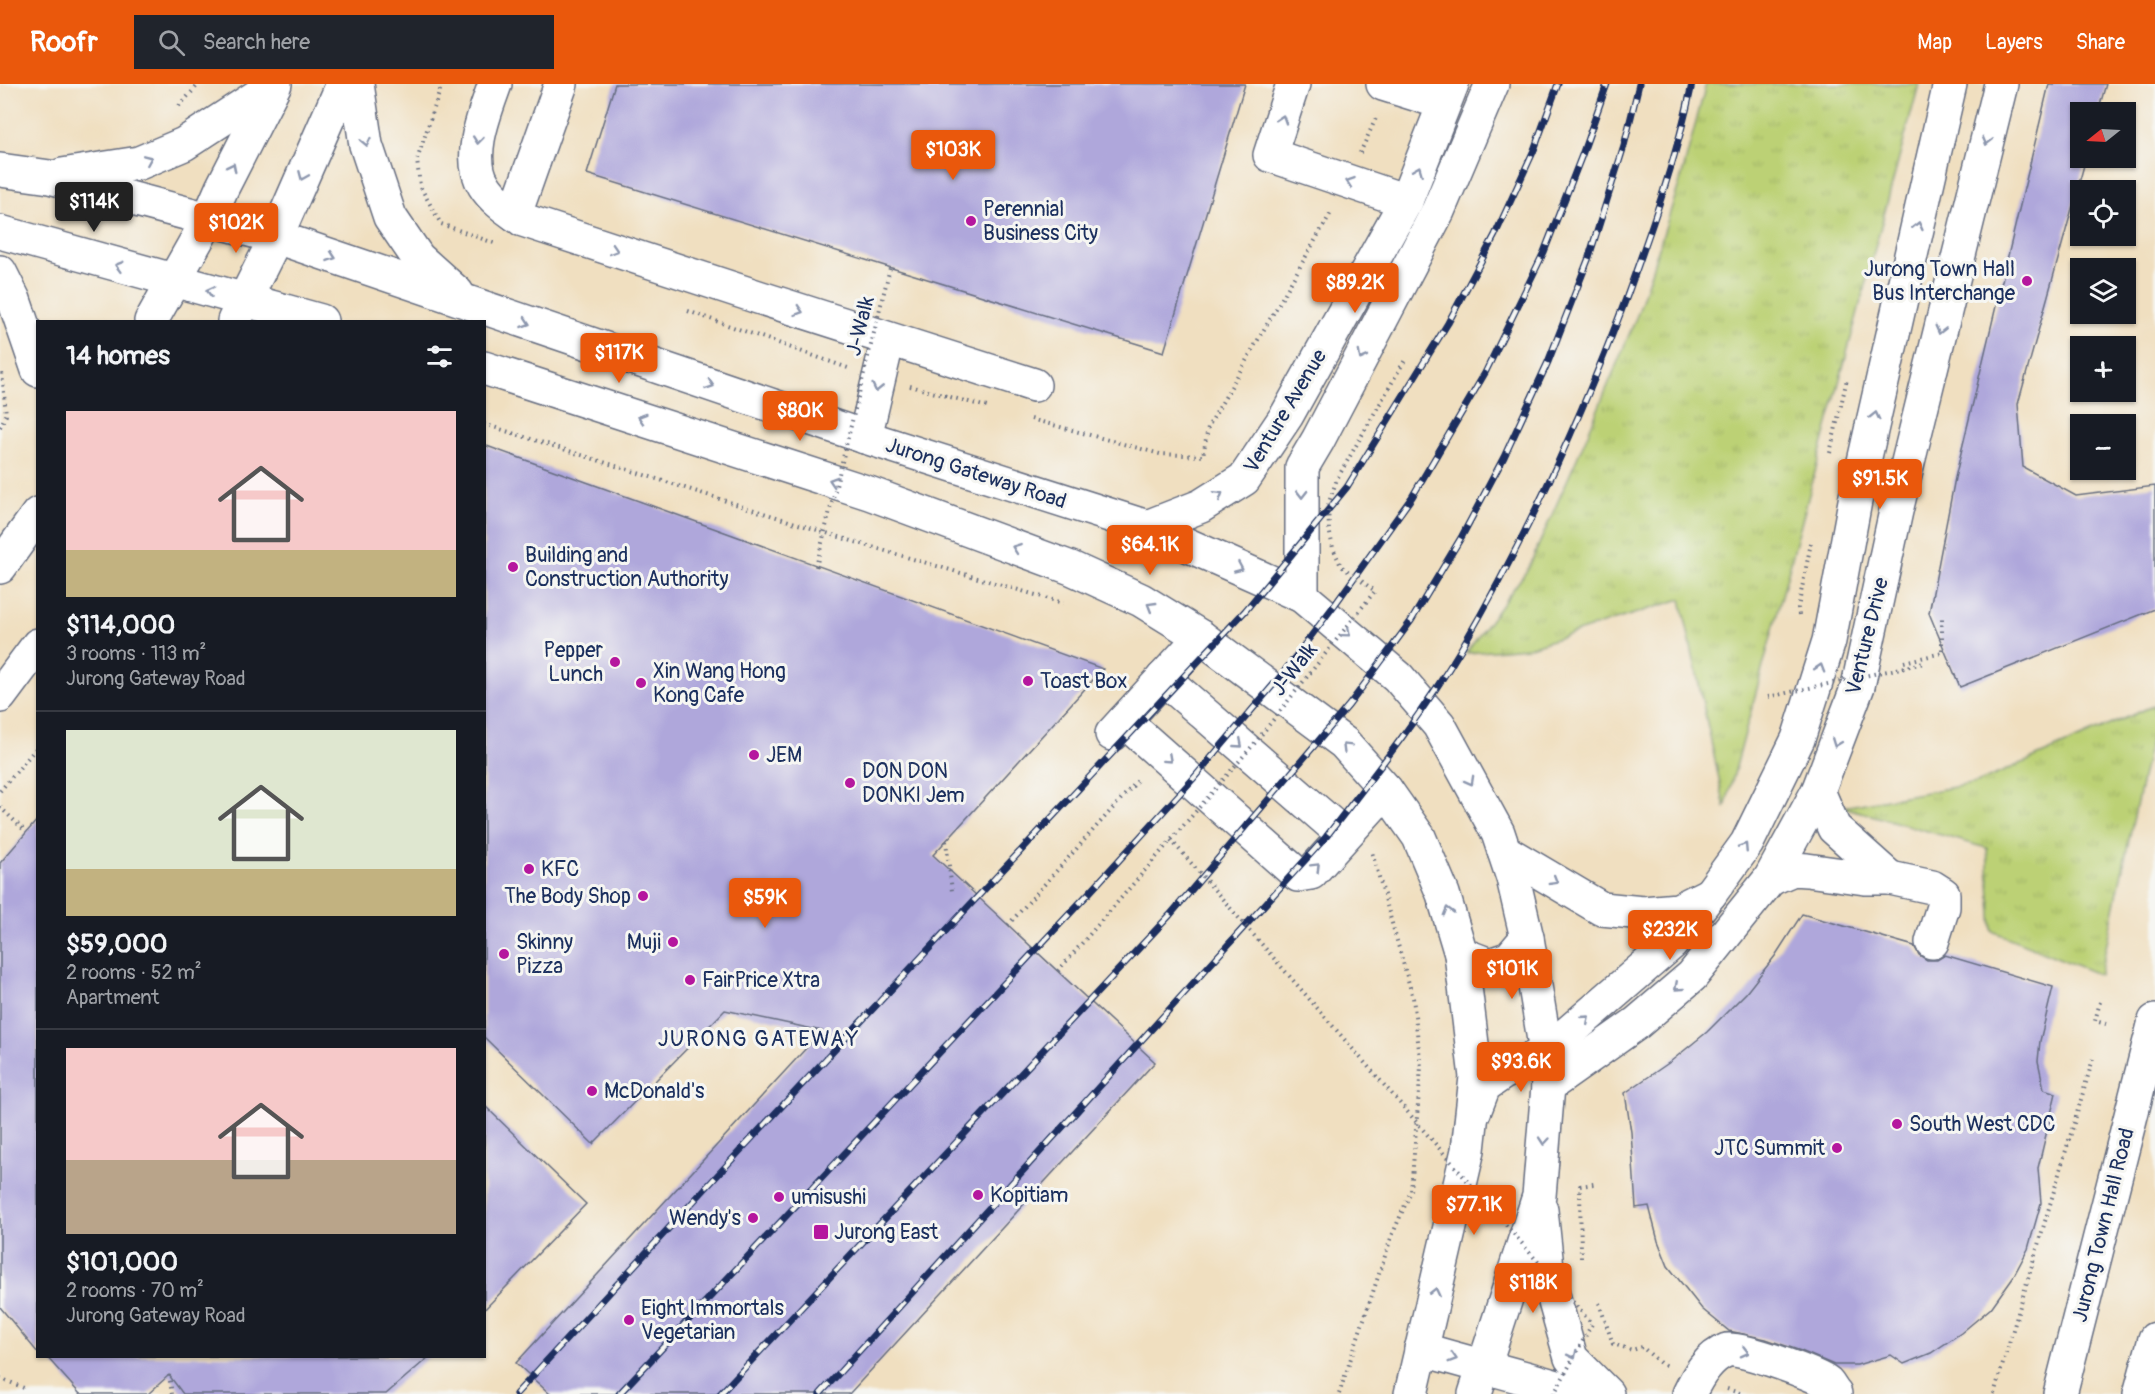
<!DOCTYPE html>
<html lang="en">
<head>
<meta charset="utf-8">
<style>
	:root { --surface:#171b24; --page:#20242c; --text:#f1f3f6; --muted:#9ea1a6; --line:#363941; --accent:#ea580c }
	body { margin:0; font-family:Pangolin,sans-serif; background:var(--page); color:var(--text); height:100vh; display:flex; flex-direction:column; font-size:22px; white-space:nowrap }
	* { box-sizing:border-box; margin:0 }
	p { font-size:20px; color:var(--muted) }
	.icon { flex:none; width:33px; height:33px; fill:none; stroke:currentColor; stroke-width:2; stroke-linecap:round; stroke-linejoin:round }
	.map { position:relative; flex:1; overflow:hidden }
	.panel { position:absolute; left:36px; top:236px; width:450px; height:1038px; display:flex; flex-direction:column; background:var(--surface); border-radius:0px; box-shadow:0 2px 4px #0004 }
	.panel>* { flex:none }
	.needle { width:39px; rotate:252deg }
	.fabs { position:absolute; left:2070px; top:18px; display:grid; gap:12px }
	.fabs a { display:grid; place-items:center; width:66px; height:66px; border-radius:0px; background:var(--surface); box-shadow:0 2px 4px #0004; font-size:30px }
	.price { position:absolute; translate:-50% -51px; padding:0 14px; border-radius:6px; background:var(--accent); color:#fff; font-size:20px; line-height:39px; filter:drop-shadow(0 2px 3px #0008) }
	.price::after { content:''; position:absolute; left:50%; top:36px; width:18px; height:14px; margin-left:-9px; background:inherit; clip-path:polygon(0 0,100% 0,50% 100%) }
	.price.selected { background:#222; color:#fff }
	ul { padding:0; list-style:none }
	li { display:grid; align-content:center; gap:12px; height:318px; padding:0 30px }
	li+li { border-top:2px solid var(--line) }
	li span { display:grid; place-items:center; height:186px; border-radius:0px; color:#555 }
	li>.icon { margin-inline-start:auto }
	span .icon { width:108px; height:108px; fill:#fffc; stroke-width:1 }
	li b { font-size:26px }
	h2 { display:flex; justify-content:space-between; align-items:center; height:72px; padding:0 30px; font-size:26px }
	header { display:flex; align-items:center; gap:36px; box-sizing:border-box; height:84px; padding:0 30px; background:var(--accent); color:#fff }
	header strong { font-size:28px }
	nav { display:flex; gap:33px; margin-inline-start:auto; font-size:21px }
	.search { width:420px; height:54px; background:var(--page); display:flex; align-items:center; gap:15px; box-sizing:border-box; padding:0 21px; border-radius:0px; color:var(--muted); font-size:22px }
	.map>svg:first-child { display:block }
	.grass { fill:url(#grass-tufts); stroke:#6c806a; stroke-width:1.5 }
	.building { fill:#afa7db }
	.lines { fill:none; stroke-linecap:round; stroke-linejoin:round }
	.minor-casing { stroke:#666d80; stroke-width:36 }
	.major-casing { stroke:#666d80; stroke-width:36 }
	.path { stroke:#666d80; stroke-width:4; stroke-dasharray:1.5 4.5; stroke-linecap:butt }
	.minor { stroke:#fff; stroke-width:33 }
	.major { stroke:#fff; stroke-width:33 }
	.rail-casing { stroke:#1b2f5e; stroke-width:7 }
	.rail { stroke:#f6f6f2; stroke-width:4.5; stroke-dasharray:14; stroke-linecap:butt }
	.path-bridge { stroke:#666d80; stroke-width:4; stroke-dasharray:1.5 4.5; stroke-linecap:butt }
	.oneway { stroke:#8d97ae }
	.poi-dot { fill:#b5179e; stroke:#f6f6f2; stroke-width:2 }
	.labels { text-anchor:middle; stroke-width:6; stroke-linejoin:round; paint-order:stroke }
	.poi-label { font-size:21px; fill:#1b2f5e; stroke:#f6f6f2; text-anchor:start }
	.street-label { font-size:21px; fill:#1b2f5e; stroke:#f6f6f2 }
	.neighbourhood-label { font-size:22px; letter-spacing:1.5px; fill:#1b2f5e; stroke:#f6f6f2 }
</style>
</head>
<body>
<header>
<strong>Roofr</strong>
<div class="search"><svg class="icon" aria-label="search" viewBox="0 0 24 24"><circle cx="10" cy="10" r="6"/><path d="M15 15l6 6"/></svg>Search here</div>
<nav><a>Map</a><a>Layers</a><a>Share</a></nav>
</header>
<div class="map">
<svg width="2155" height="1310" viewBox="0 0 2155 1310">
	<defs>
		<pattern id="grass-tufts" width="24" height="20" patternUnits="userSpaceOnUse" patternTransform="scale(1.5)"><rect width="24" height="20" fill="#bcd175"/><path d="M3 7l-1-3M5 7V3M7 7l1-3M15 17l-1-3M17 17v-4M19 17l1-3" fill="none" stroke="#a1b468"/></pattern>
	</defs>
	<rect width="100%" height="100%" fill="#f6f6f2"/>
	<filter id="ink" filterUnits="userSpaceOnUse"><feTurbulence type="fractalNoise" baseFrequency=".0167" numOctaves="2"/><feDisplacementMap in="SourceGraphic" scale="12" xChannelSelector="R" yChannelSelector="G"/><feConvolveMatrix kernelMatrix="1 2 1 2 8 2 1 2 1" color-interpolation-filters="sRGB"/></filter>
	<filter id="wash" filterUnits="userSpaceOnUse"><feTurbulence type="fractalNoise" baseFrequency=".008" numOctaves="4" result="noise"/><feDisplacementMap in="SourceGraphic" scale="24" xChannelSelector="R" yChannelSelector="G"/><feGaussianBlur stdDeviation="1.35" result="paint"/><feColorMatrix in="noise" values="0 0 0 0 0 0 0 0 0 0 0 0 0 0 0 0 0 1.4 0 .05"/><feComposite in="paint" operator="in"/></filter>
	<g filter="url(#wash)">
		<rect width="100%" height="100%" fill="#f0dfc0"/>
		<!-- grass -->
		<g class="grass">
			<path d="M1706,0h213l-194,724 -44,-209 -154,49 -61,5 62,-84 58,-131 52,-125 44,-138z"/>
			<path d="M2155,621v13l-55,257 -108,-44 -5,-83 -144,-41 134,-24z"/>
		</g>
		<g id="blocks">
			<!-- building -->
			<g class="building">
				<path d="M615,0h630l-81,268 -577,-178z"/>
				<path d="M2049,0h57l-8,28h-18v46h6l-68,246 5,63 53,29 79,-10v123l-195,78 -31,-74 26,-135z"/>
				<path d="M484,361l619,224 -170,186 222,207 -306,332h-299l-34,-31 306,-332 -97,-21 -132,134 -109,-107z"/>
				<path d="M38,735v534l-38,-46v-444z"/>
				<path d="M1802,830l112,32 5,9 8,5h10l8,-5 108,32 -13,54 -2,20 6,28 12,4 -18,75 3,35 -13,46 -15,28 -22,31 -30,25 -30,20 -27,11 -13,-9 -34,10h-23l-33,-14 -35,-12 -37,-8 -27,-22 -34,-43 -10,-25 -9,-35 -13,2 -5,-76 -6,-39 45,-31 37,-30 39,-39 29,-37z"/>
				<path d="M484,1021l102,99 -102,106z"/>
				<path d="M46,1272h384l-44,38h-203l-14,-19 -21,19h-68z"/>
			</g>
		</g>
	</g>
	<g filter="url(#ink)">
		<use href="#blocks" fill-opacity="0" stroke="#666d80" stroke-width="1.5"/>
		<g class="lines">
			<!-- minor casing -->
			<g class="minor-casing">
				<g id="minor">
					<path d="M495,0c-10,28 -29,73 -11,101 9,15 25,25 39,35l235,77 276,88"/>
					<path d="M1293,0l-23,71 136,46"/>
					<path d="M1383,0l61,19"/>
					<path d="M515,130l46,-130"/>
					<path d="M865,353l23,-98"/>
					<path d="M1147,443l54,-21 43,-27 43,-64 119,-214 46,-117"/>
					<path d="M1302,512v-129l16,-27 120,-229 54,-127"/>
					<path d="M1163,594l181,157"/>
					<path d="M1124,637l174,154 13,-2 75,-83"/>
					<path d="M1112,650l89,-97"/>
					<path d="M1818,707l16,37 56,50"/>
					<path d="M1770,795l23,-10 14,1 58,8h25l42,9 11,7v13l-11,35"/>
					<path d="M1546,968l126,-109 38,-49 37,-51 51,-104 31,-98 26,-140 95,-417"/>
					<path d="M1548,1002l89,-63 55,-47 78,-97 48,-88 40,-105 38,-175 105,-427"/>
					<path d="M1421,1265c53,16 106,28 158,45"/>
					<path d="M1689,1310c8,-17 19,-37 38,-44 10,-4 91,25 100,33 3,3 5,8 8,11"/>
				</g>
			</g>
			<!-- major casing -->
			<g class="major-casing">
				<g id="major">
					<path d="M357,0l9,61 24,72 28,41 39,35"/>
					<path d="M0,86l50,7 226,60 589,200 282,90 155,69 96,81 41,48 59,108 15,45 14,60 19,114 2,34 -9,110 -64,198"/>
					<path d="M62,91l77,-12 45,-19 89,-58"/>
					<path d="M0,148l321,89"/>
					<path d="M0,188l14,28 24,70"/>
					<path d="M151,237l57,-101 14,-32 53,-104"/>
					<path d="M234,237l42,-84 67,-153"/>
					<path d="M484,284l385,125 202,75 70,32 60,37 143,106 42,47 33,47 24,57 18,60 15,123 -8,73 -57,244"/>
					<path d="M0,483l38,-53"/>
					<path d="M0,612l38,-51"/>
					<path d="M1504,767l98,58 41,4 35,-3 32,-16"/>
					<path d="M1461,870l29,11 20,-7 17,-20"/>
					<path d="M1474,1028l10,-26 19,-13 43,-21"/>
					<path d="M1541,1126l7,67 23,81 36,36"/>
					<path d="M2060,1310l95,-373"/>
					<path d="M2140,1310l15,-55"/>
				</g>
			</g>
			<!-- path -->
			<g class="path">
				<path d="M442,0l-25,76 3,26 21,38 56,20"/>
				<path d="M179,22l20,-22"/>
				<path d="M1360,69l17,-37"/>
				<path d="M688,227l160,57"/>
				<path d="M910,302l77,21"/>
				<path d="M1031,335l129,35 43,2 5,-29 124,-216"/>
				<path d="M484,340l371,118 208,61"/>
				<path d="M0,343l6,-12 -4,-43"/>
				<path d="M1830,369l17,-74"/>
				<path d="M1799,531l-1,-7 13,-65"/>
				<path d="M1904,578l38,-9v-35"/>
				<path d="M0,707l38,-45"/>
				<path d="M0,723l26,25"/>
				<path d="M946,757l6,50"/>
				<path d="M1008,841l132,-147"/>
				<path d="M1581,1174l-1,-72 14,-2"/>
				<path d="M1599,1219l14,41 19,6 10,-3 18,16 7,3"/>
				<path d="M169,1291l3,19"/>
				<path d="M0,1294l24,10"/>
				<path d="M1727,1305l16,5"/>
				<path d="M1339,1310l52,-156 20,-47 10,-124 -8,-69 -41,-146"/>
				<path d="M1994,1310l99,-335"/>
			</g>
			<!-- minor -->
			<use href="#minor" class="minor"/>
			<!-- major -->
			<use href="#major" class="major"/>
			<!-- rail casing -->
			<g class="rail-casing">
				<g id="rail">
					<path d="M516,1310l222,-241 507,-542 102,-124 101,-164 47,-88 39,-85 24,-66"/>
					<path d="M619,1310l470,-501 104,-114 87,-102 56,-74 76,-106 73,-124 59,-121 38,-97 25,-71"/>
					<path d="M720,1310l450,-479 179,-210 62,-84 51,-85 42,-79 44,-95 40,-102 36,-114 15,-62"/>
					<path d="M820,1310l506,-557c47,-61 95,-121 135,-188 66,-112 120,-231 166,-353 25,-69 50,-139 65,-212"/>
				</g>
			</g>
			<!-- rail -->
			<use href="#rail" class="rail"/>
			<!-- path-bridge -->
			<g class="path-bridge">
				<path d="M816,483l74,-299"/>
				<path d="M1768,613l156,-34"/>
				<path d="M1171,756l421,484 -38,70"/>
				<path d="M1058,887l196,-227 121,-153 -34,-25 -8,-18 -4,-19 -1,-24 9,-26 69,-121"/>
				<path d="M2100,918l-5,19 11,3"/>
			</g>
		</g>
		<!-- one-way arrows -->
		<defs><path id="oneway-chevron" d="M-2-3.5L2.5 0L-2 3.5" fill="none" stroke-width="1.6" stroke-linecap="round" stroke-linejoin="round" transform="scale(1.5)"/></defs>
		<g class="oneway">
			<use href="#oneway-chevron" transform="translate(1282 35) rotate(-72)"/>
			<use href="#oneway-chevron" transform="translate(478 56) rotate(96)"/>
			<use href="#oneway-chevron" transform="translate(1987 57) rotate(104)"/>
			<use href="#oneway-chevron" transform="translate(366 58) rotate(78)"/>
			<use href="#oneway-chevron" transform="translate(148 75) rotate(-23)"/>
			<use href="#oneway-chevron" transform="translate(232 83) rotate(-63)"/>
			<use href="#oneway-chevron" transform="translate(1418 86) rotate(-68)"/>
			<use href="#oneway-chevron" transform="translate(303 92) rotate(113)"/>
			<use href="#oneway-chevron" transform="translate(1350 98) rotate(-161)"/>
			<use href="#oneway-chevron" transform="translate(1918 142) rotate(-77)"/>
			<use href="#oneway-chevron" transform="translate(614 166) rotate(18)"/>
			<use href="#oneway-chevron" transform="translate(332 173) rotate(19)"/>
			<use href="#oneway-chevron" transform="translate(119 182) rotate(-164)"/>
			<use href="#oneway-chevron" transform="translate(210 207) rotate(-166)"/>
			<use href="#oneway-chevron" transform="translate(799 227) rotate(18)"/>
			<use href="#oneway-chevron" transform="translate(526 239) rotate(19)"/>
			<use href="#oneway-chevron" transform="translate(1940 246) rotate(104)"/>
			<use href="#oneway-chevron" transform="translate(1362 272) rotate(118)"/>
			<use href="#oneway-chevron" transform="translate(710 301) rotate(19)"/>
			<use href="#oneway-chevron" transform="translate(877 304) rotate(103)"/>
			<use href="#oneway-chevron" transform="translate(1875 332) rotate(-77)"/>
			<use href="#oneway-chevron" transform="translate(642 334) rotate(-162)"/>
			<use href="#oneway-chevron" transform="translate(833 397) rotate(-162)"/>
			<use href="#oneway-chevron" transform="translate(1302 410) rotate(90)"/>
			<use href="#oneway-chevron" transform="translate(1219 411) rotate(-32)"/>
			<use href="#oneway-chevron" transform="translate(1016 464) rotate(-160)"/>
			<use href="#oneway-chevron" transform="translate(1239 484) rotate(24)"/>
			<use href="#oneway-chevron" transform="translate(1151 522) rotate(-149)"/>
			<use href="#oneway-chevron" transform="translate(1347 549) rotate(40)"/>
			<use href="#oneway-chevron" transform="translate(1820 584) rotate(-73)"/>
			<use href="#oneway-chevron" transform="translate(1836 659) rotate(111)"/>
			<use href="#oneway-chevron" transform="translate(1239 660) rotate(41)"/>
			<use href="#oneway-chevron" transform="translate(1346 663) rotate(-135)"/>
			<use href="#oneway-chevron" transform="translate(1168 675) rotate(42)"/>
			<use href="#oneway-chevron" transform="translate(1470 697) rotate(61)"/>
			<use href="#oneway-chevron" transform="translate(1744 763) rotate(-57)"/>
			<use href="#oneway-chevron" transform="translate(1316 783) rotate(-45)"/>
			<use href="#oneway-chevron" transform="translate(1554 797) rotate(31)"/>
			<use href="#oneway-chevron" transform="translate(1448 827) rotate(-106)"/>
			<use href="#oneway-chevron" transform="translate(1678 903) rotate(139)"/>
			<use href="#oneway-chevron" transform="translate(1586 935) rotate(-41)"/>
			<use href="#oneway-chevron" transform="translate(1544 1057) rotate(95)"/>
			<use href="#oneway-chevron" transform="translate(1435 1208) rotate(-77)"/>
			<use href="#oneway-chevron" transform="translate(1745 1268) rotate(14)"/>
			<use href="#oneway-chevron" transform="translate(1573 1271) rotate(63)"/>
			<use href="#oneway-chevron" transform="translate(1453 1274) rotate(17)"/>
		</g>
	</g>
	<!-- markers -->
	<g class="poi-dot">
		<circle cx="971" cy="137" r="6"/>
		<circle cx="2027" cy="197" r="6"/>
		<circle cx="513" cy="483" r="6"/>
		<circle cx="615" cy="578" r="6"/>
		<circle cx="1028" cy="597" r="6"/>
		<circle cx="641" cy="599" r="6"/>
		<circle cx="754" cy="671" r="6"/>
		<circle cx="850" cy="699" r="6"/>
		<circle cx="529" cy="785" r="6"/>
		<circle cx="643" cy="812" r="6"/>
		<circle cx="673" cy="858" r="6"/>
		<circle cx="504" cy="870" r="6"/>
		<circle cx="690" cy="896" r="6"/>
		<circle cx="592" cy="1007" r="6"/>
		<circle cx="1897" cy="1040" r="6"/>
		<circle cx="1837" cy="1064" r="6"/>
		<circle cx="978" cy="1111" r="6"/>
		<circle cx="779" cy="1113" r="6"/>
		<circle cx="753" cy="1134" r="6"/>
		<rect x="813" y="1140" width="16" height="16" rx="3"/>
		<circle cx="629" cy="1236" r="6"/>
	</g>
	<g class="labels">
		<!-- poi labels -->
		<g class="poi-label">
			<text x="983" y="132">Perennial<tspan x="983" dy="24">Business City</tspan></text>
			<text x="2015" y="192" text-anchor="end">Jurong Town Hall<tspan x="2015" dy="24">Bus Interchange</tspan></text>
			<text x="525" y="478">Building and<tspan x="525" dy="24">Construction Authority</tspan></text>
			<text x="603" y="573" text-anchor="end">Pepper<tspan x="603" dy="24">Lunch</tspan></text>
			<text x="653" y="594">Xin Wang Hong<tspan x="653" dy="24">Kong Cafe</tspan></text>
			<text x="1040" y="604">Toast Box</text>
			<text x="766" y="678">JEM</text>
			<text x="862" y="694">DON DON<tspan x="862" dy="24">DONKI Jem</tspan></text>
			<text x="541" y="792">KFC</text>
			<text x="631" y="819" text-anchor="end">The Body Shop</text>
			<text x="516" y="865">Skinny<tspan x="516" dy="24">Pizza</tspan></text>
			<text x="661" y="865" text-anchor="end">Muji</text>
			<text x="702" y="903">FairPrice Xtra</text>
			<text x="604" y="1014">McDonald's</text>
			<text x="1909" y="1047">South West CDC</text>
			<text x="1825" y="1071" text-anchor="end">JTC Summit</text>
			<text x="990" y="1118">Kopitiam</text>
			<text x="791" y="1120">umisushi</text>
			<text x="741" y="1141" text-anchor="end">Wendy's</text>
			<text x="834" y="1155">Jurong East</text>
			<text x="641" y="1231">Eight Immortals<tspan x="641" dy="24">Vegetarian</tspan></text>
		</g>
		<!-- street labels -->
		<g class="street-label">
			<text transform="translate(860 242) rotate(-76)" y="7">J-Walk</text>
			<text transform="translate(1285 327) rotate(-59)" y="7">Venture Avenue</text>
			<text transform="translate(976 389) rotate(18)" y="7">Jurong Gateway Road</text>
			<text transform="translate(1867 552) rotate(-76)" y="7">Venture Drive</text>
			<text transform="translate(1294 585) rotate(-52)" y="7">J-Walk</text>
			<text transform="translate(2103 1141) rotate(-76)" y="7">Jurong Town Hall Road</text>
		</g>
		<!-- neighbourhood labels -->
		<g class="neighbourhood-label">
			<text x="759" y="962">JURONG GATEWAY</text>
		</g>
	</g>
</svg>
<div class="fabs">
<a><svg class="needle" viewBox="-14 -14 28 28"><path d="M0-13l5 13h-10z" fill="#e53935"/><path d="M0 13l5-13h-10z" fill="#9ea1a6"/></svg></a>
<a><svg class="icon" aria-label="locate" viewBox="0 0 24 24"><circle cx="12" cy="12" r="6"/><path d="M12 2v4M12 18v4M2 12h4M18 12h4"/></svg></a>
<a><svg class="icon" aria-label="layers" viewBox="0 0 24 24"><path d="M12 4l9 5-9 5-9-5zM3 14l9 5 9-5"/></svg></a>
<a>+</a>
<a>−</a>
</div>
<b class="price" style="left:953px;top:97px">$103K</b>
<b class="price selected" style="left:94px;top:149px">$114K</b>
<b class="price" style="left:236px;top:170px">$102K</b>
<b class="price" style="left:1355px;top:230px">$89.2K</b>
<b class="price" style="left:619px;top:300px">$117K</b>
<b class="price" style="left:800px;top:358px">$80K</b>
<b class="price" style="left:1880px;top:426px">$91.5K</b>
<b class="price" style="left:1150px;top:492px">$64.1K</b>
<b class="price" style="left:765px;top:845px">$59K</b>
<b class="price" style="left:1670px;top:877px">$232K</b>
<b class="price" style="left:1512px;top:916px">$101K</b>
<b class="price" style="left:1521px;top:1009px">$93.6K</b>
<b class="price" style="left:1474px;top:1152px">$77.1K</b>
<b class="price" style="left:1533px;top:1230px">$118K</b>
<section class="panel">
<h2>14 homes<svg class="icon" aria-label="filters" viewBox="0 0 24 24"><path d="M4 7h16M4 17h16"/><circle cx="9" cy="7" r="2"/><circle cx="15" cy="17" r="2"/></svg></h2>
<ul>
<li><span style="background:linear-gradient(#f6c9c9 75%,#c2b280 0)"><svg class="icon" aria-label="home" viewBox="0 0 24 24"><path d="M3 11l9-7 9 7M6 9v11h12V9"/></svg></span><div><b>$114,000</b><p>3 rooms · 113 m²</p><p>Jurong Gateway Road</p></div></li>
<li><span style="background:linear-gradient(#dfe7d0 75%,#c2b280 0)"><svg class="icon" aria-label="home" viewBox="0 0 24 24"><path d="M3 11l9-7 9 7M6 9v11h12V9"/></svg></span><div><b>$59,000</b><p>2 rooms · 52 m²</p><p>Apartment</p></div></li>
<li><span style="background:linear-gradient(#f6c9c9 60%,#b9a48a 0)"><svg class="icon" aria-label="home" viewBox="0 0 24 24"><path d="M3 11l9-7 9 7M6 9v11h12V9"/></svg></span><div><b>$101,000</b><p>2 rooms · 70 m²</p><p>Jurong Gateway Road</p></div></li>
</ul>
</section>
</div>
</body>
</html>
